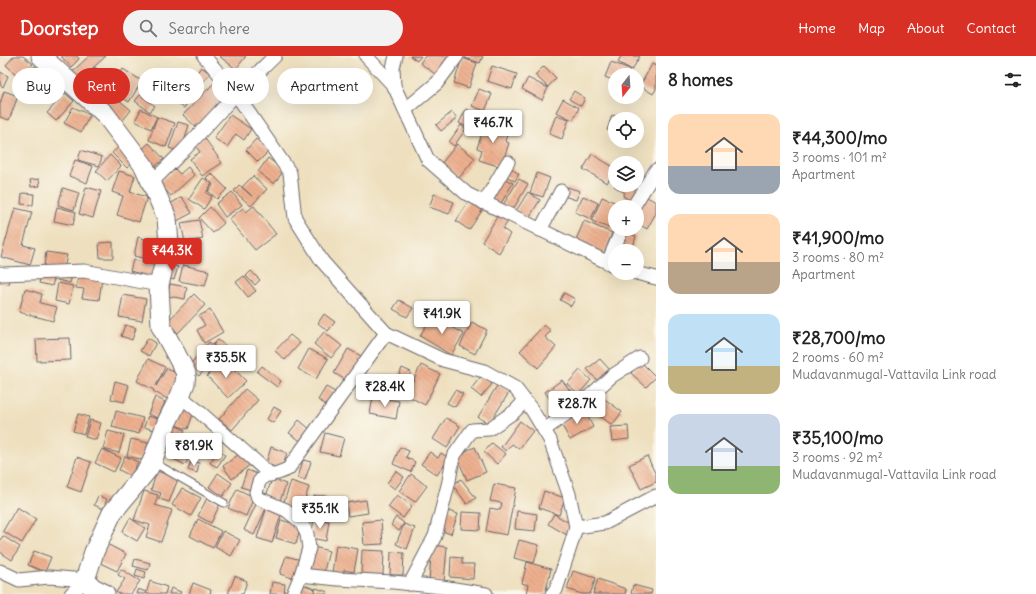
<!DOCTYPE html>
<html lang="en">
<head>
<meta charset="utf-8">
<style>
	:root { --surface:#fff; --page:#f2f2f2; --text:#222; --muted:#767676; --accent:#d93025 }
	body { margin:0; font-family:Delius,sans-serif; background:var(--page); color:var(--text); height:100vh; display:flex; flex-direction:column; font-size:15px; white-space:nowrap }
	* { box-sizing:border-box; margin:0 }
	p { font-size:13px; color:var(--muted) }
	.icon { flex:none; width:22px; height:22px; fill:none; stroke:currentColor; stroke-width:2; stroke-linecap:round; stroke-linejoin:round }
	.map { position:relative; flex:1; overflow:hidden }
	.side { display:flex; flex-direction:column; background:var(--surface); width:380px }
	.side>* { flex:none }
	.guide { position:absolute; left:12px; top:12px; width:380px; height:36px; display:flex; gap:8px }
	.needle { width:26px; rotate:197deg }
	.controls { position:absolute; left:608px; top:12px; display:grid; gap:8px }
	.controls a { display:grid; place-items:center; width:36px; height:36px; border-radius:50%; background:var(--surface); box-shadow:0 4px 16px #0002; font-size:20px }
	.price { position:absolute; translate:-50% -34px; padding:0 9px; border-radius:4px; background:#fff; color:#222; font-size:13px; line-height:26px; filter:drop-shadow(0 1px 2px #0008) }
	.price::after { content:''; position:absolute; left:50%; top:24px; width:12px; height:9px; margin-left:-6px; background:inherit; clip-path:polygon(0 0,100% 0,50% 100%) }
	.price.selected { background:var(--accent); color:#fff }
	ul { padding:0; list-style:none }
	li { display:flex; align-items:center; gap:12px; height:100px; padding:0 12px }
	li span { display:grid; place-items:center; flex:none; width:112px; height:80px; border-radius:12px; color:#555 }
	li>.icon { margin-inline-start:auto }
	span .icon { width:48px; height:48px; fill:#fffc; stroke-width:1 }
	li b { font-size:17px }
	h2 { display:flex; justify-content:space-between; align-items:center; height:48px; padding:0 12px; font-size:17px }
	.chip { padding:0 14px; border-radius:18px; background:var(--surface); box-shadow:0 4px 16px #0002; font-size:14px; line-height:36px }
	.chip.selected { background:var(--accent); color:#fff }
	header { display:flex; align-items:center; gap:24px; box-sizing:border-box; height:56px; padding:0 20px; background:var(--accent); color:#fff }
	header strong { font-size:19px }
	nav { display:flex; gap:22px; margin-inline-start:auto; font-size:14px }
	.search { width:280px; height:36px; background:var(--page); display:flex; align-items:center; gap:10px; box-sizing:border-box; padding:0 14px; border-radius:22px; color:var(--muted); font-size:15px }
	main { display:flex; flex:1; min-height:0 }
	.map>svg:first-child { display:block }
	.building { fill:url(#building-back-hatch) }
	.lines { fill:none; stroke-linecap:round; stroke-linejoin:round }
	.lane-casing { stroke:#696469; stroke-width:9 }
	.street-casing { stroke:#696469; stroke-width:15 }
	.secondary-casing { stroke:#696469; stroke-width:21 }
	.lane { stroke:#fff; stroke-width:7 }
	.street { stroke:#fff; stroke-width:13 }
	.secondary { stroke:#fff; stroke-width:19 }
</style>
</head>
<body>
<header>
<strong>Doorstep</strong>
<div class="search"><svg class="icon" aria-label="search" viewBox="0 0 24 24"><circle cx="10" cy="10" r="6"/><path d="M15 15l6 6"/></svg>Search here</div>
<nav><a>Home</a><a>Map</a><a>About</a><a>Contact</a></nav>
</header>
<main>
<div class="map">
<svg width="656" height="538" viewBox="0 0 656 538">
	<defs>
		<pattern id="building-back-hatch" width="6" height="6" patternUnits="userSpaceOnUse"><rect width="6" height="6" fill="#edb08f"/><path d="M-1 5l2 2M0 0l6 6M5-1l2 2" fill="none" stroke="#cb977c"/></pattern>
	</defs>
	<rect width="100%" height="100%" fill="#fbf7ec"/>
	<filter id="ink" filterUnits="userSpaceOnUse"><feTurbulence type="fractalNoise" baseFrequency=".025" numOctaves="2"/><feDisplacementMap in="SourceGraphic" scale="8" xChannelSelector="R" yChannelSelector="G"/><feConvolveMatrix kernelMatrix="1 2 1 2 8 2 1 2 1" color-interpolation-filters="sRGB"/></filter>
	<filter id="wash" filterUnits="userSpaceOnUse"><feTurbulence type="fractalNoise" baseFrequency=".012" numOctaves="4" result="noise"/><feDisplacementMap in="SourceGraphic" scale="16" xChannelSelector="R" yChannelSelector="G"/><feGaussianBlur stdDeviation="0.9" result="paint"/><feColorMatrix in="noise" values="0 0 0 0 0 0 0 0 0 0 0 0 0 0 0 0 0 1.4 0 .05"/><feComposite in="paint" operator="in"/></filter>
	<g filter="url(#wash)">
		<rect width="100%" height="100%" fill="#eee0bf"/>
		<g id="blocks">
			<!-- building -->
			<g class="building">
				<path d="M14,0h9l10,8 -13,14 -14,-13z"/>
				<path d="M61,0h16l2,3 -8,8z"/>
				<path d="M89,0h17l-20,18 9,-7 4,5 -6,5 11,13 -6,6 -16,-18 -3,3 -8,-8z"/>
				<path d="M219,0h27l-10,13z"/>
				<path d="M410,0h11l-4,5z"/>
				<path d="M425,0h24l-14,18 -15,-11z"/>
				<path d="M466,0h17l-3,7 -15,-5z"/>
				<path d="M621,0h19l-8,14 -14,-8z"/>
				<path d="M462,2l15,5 -8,25 -15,-5z"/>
				<path d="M611,6l19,7 -2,6h-13v6l-10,-4z"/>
				<path d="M652,8l4,2v23l-3,5 -13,-8z"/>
				<path d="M35,10l16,15 -15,15 -16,-16z"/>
				<path d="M492,10l25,8 -5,15 -25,-8z"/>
				<path d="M544,10l12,12 -8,9 -13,-12z"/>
				<path d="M201,11l9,6 -26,35 -8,-6z"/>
				<path d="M123,13l19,12 -13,21 -19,-12z"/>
				<path d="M0,16l8,4 -5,11 -3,-2z"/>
				<path d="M101,17l9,7 -4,5 -9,-6z"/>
				<path d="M528,22l20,10 -6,12 -20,-11z"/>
				<path d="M214,27l12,12 -30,32 -13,-12z"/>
				<path d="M479,33l13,5 -7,17 -13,-5z"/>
				<path d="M4,35l14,5 -9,24 -9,-3v-13z"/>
				<path d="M574,35l11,7 -4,8 -12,-7z"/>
				<path d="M65,37l9,8 -18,20 -9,-8z"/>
				<path d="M112,38l19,16 -10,13 -19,-16z"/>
				<path d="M140,39l15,11 -5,6 -15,-11z"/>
				<path d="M563,43l16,9 -6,12 -17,-8z"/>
				<path d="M73,51l17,8 -9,17 -17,-9z"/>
				<path d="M141,53l16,8 -6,12 -16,-8z"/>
				<path d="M466,53l17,8 -7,15 -17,-9z"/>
				<path d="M452,56l5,6 -16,13 -5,-6z"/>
				<path d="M230,59l21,14 -7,11 -8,-6 -9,13 -13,-9z"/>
				<path d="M556,59l13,4 -7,20 -13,-5z"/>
				<path d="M612,59l11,4h-8v14l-8,-3z"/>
				<path d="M157,61l18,6 -9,24 -17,-7z"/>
				<path d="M486,65l23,8 -4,12 4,2 -8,24 -22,-7 3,-10 -5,-2z"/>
				<path d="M178,66l11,3 -8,27 -12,-4z"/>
				<path d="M461,69l5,4 -12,17 -5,-4z"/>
				<path d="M204,81l18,26 -20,13 -12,-17 10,-7 -6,-8z"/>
				<path d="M256,83l13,12 -11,11 -12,-12z"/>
				<path d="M149,87l15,16 -12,10 -14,-16z"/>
				<path d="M457,88l18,14 -16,20 -18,-14z"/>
				<path d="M120,90l15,15 -8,7 -15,-15z"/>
				<path d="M81,94l21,7 -3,9 -21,-6z"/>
				<path d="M592,98l23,14v2l-8,13 -24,-14z"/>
				<path d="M110,99l11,11 -14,15 -11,-10z"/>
				<path d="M268,102l16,12 -10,14 -16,-12z"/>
				<path d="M75,104l18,6 -6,17 -18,-7z"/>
				<path d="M188,111l6,8 -23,21 -12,-13 16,-14 5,5z"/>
				<path d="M509,111l10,7 -4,7 -11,-6z"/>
				<path d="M119,115l16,5 -5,16 17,5 -8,25 -22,-7 6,-19 -11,-4z"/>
				<path d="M211,117l16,16 -10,10 -9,-8 5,-6 -7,-7z"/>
				<path d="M537,117l13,5 -7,19 -13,-4z"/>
				<path d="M253,120l14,13 -16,17 -17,-15 5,-6 13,11 -10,-9z"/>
				<path d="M501,121l12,6 -13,22 -12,-6z"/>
				<path d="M203,122l9,5 -6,10 6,3 -8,13 -15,-10z"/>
				<path d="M39,123l1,7 -9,1 -1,-7z"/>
				<path d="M519,123l9,5 -16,27 -9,-6z"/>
				<path d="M637,128l5,3 -9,15 -10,-6 2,-3 -11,-7 1,-1z"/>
				<path d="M86,131l15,4 -8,27 -14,-4z"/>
				<path d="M567,131l13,4 -4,9 -12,-4z"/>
				<path d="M63,132l16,5 -5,17 -16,-5z"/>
				<path d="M232,136l10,13 -17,12 -9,-13z"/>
				<path d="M528,136l12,8 -12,19 -12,-8z"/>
				<path d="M22,137l12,1 -1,11 -12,-1z"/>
				<path d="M434,138l20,8 -5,12 -20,-7z"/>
				<path d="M583,140l15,7 -7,16 -16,-7z"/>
				<path d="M645,140l11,6v11l-9,16 -10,-6v-14z"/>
				<path d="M182,141l10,16 -15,8 -9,-16z"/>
				<path d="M602,141l25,10h-12v22l1,2 -24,-10z"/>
				<path d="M470,144l13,9 -14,21 -13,-9z"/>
				<path d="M254,150l22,28 -21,16 -26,-31 14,-11 3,4z"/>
				<path d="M57,151l19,5 -3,13 -19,-4z"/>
				<path d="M210,151l14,16 -11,10 -14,-15z"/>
				<path d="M15,152l17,4 -9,33 12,3 -5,17 -29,-8z"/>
				<path d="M498,159l10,6 -5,8 7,5 -11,19 -17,-11z"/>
				<path d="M199,164l4,19 -18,3 -4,-19z"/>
				<path d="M584,165l28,12 -8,21 -29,-12z"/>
				<path d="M623,176l13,4 -4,15h-15z"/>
				<path d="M138,181l24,7 -5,18 -23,-6z"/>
				<path d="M113,186v16h-13l-1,-15z"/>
				<path d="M46,196l21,3 -3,14 -20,-3z"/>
				<path d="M133,204l22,5 -3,12 -22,-6z"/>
				<path d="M169,208l9,3 -4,13 -9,-3z"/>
				<path d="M183,209l26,6 -4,15 -26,-5z"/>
				<path d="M251,215l9,9 -5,5 -9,-9z"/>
				<path d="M58,217l14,3 -2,7 -13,-3z"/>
				<path d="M41,220l13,3 -2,7 -13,-3z"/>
				<path d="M78,220l24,3 -3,21 -17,-2 2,-9 -8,-1z"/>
				<path d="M244,220l12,15 -8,6 -12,-15z"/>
				<path d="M0,221l10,2 -1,5 -9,-1z"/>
				<path d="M58,227l15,3 -4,18 -14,-3z"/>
				<path d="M170,228l17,3 -2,12 -17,-3z"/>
				<path d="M25,233l17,5 -2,9 17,4 -4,14 -34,-9z"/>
				<path d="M564,237l11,6 -4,7 -11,-6z"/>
				<path d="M194,238l11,11 -27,28 -11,-11z"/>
				<path d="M123,239l23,4 -4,22 -23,-4z"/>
				<path d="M399,244l14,8 -6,9 -14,-8z"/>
				<path d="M210,254l13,22 -19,11 -7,-13 8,-5 -6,-9z"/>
				<path d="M324,258l11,8 -7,9 -10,-8z"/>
				<path d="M432,259l32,19 -13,21 -31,-19z"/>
				<path d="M472,266l15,8 -12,24 -15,-8z"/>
				<path d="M125,269l11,3 -4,12 -11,-4z"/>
				<path d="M544,269l7,6 -6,6 11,10 -18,21 -18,-17z"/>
				<path d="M324,276l18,14 -11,12 -17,-14z"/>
				<path d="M290,279l10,8 -15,17 -10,-9z"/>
				<path d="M70,282l1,22 -34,1 -1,-22z"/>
				<path d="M148,282l8,5 -7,13 -9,-5z"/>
				<path d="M218,284l8,6 -4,6 -9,-7z"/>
				<path d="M209,286l11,9 -21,25 -11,-9z"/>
				<path d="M309,293l19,10 -12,20 -18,-10z"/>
				<path d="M348,293l15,8 -14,25 -15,-9z"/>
				<path d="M148,303l17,8 -9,19 11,-18 15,9 -13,23 -16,-9 1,-1 -17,-9z"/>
				<path d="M224,303l22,22 -18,17 -21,-22z"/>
				<path d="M600,303l10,11 -13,10 -10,-11z"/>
				<path d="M641,306l15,15 -10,10 -15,-14z"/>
				<path d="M421,309l19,9 -15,31 -19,-10z"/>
				<path d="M262,310l19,15 -4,6 -20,-15z"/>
				<path d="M402,312l9,4 -9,21 -9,-4z"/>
				<path d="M580,314l11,10 -12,14 -12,-10z"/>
				<path d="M482,319l10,9 -11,13 -10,-8z"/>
				<path d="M562,324l16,21 -18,13 -15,-22z"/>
				<path d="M115,325l14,4 -5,17 -13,-3z"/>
				<path d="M498,328l12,7 -21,33 -11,-7z"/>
				<path d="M326,331l11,6 -7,14 -12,-7z"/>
				<path d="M245,333l13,11 -26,30 -13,-11z"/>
				<path d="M455,334l8,4 -8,13 -8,-4z"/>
				<path d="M598,338l24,18 -10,13 -24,-18z"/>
				<path d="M155,341l10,5 -7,16 -10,-4z"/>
				<path d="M373,341l26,4 -3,18 -26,-5z"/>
				<path d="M181,351l13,4 -6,18 -13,-4z"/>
				<path d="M274,351l7,4 -8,12 -6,-4z"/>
				<path d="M116,355l27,7 -4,16 -27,-7z"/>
				<path d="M585,355l8,16 -23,13 -9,-16z"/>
				<path d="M78,358l11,3 -5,17 -11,-3z"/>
				<path d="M148,360l10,3 -4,11 -10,-3z"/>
				<path d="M446,362l14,8 -13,22 -14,-9z"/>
				<path d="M90,364l11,3 -5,17 -11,-3z"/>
				<path d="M299,364l12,10 -9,12 -13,-9z"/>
				<path d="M520,365l13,10 -14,18 -7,-5 -6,7 -5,-4z"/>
				<path d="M172,368l13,6 -6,13 -13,-6z"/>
				<path d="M628,370l1,13 -17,2 -2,-14z"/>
				<path d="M108,375l16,4 -5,18 -16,-4z"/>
				<path d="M325,377l19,5 -5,18 -19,-4z"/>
				<path d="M131,383l17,4 -4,17 -17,-4z"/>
				<path d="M492,387l14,11 -9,10 -13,-12z"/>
				<path d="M271,391l16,6 -5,16 -16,-5z"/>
				<path d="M400,391l9,4 -3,6 9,5 -4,10 -18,-8z"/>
				<path d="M475,391l11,25 -19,8 -11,-25z"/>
				<path d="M102,393l19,9 -7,14 -19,-9z"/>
				<path d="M218,394l7,5 -8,12 -7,-4z"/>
				<path d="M178,396l11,5 -4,8 -11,-6z"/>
				<path d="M242,396l9,12 -19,15 -9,-13z"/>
				<path d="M430,396l8,6 3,-5 8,5 -12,17 -16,-11z"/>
				<path d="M125,400l13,6 -7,14 -12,-6z"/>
				<path d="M647,400l9,19v7l-15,7 -12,-24z"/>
				<path d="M77,401l14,5 -10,30 -14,-5z"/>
				<path d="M303,404l8,2 -6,18 -7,-2z"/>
				<path d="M191,405l8,2 -2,10 -9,-3z"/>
				<path d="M247,414l13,5 -6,16 -13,-4z"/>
				<path d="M157,415l21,8 -9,23 -10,-3 2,-6 -10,-3z"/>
				<path d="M396,415l8,6 -9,12 -8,-6z"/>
				<path d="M218,417l14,10 -9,13 -14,-9z"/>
				<path d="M411,418l16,12 -12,16 -16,-11z"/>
				<path d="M272,423l14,5 -6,17 -14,-5z"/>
				<path d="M461,423l15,19 -9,6 -14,-19z"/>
				<path d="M291,425l18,6 -8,24 -18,-6z"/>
				<path d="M494,428l22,4 -9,47 -21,-4 4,-23 10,2 2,-7 -12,-2z"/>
				<path d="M182,432l19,10 -10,18 -19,-11z"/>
				<path d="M237,433l17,8 -8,19 -18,-8z"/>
				<path d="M144,435l14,4 -3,10 17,5 -11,32 -15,-5 4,-12 -16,-5z"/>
				<path d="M544,435l21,7 -6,17 -20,-7z"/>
				<path d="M397,439l15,11 -9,12 -15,-11z"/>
				<path d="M98,440l9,3 -4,10 -9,-4z"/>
				<path d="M314,440h13l-1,14h-13z"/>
				<path d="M207,442l13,6 -9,19 -13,-7z"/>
				<path d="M366,444l2,13 -20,3 -2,-13z"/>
				<path d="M257,446l10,4 -13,29 -10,-5z"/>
				<path d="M17,451l19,12 -14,24 -19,-12z"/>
				<path d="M267,451l15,5 -10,31 -15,-5z"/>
				<path d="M445,454l13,4 -7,20 -12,-4z"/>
				<path d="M517,455l20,3 -2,17 -20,-2z"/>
				<path d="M462,456l19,1 -1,17 -19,-1z"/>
				<path d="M554,458l19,11 -6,10 -19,-11z"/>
				<path d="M396,461l8,6 -5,8 -8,-6z"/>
				<path d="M130,462l15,10 -8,13 -15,-9z"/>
				<path d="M198,463l23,12 -8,17 -23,-12z"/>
				<path d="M314,463l15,2 -3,20 -15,-3z"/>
				<path d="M281,464l20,6 -5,18 -20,-6z"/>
				<path d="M381,464l2,24 -19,1 -2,-23z"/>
				<path d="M404,468l11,4 -8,21 -11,-5z"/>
				<path d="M223,475l17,9 -9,16 -16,-9z"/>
				<path d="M3,480l17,11 -8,13 -12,-8v-12z"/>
				<path d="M519,484l20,5 -5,18 -20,-5z"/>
				<path d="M107,488l19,10 -9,17 -19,-9z"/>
				<path d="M336,489l22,4 -4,23 -10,-2v5l-12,-2z"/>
				<path d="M432,489l15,2 -3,35 -15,-1z"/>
				<path d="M314,491l15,4 -6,24 -15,-4z"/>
				<path d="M362,494l22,1 -1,25 -22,-1z"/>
				<path d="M34,495l17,6 -6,15 -17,-7z"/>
				<path d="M391,496l13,1 -1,22h-13z"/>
				<path d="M286,500l15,4 -6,19 -15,-5z"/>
				<path d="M451,501l11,1v6h12l-1,15 -23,-2z"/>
				<path d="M135,503l15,4 -2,7 -15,-4z"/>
				<path d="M527,506l24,7 -6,25h-15l-4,-1 2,-8 -6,-2z"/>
				<path d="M121,513l19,12 -9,13h-12l-3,-2 9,-13 -7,-4z"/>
				<path d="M137,513l9,3 -2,7 -9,-3z"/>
				<path d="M573,515l23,7 -6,16h-8l-15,-5z"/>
				<path d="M235,520l12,5 -4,13h-15z"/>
				<path d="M598,523l28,10 -1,5h-32z"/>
				<path d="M150,525l17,6 -2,7h-19z"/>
				<path d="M272,526l13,2 -1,10h-14z"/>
				<path d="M193,527l18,7 -1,4h-21z"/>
				<path d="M304,529l11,4 -2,5h-12z"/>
				<path d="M633,529l19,5 -1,4h-20z"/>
				<path d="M171,532l10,4 -1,2h-11z"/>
				<path d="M316,532l12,4 -1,2h-13z"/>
				<path d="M138,533l8,3 -1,2h-9z"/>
			</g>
		</g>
	</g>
	<g filter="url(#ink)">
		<use href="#blocks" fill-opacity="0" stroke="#696469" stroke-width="1"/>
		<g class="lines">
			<!-- lane casing -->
			<g class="lane-casing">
				<path id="lane" d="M153,406l71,41"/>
			</g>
			<!-- street casing -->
			<g class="street-casing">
				<g id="street">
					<path d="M204,0l32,38 54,79 5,45 27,43 64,72 57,27 41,11 31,17 17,22 18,30 19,54 7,33"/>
					<path d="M366,0l28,30"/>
					<path d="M396,0l-3,12 1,18 34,74 39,34 148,72"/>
					<path d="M405,54l32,-27 20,-27"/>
					<path d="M151,127l33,-33 52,-56 39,-38"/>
					<path d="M484,147l24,-41"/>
					<path d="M633,151l23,-37"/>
					<path d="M540,174l21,-39"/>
					<path d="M608,206l14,-33"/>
					<path d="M0,217l3,1 81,-3 75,14"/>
					<path d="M636,217l20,5"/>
					<path d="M180,340l16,13 75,66"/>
					<path d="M544,374l39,-28 29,-26 28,-18"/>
					<path d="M0,515l19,9 30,-3 36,3"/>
					<path d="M301,519l8,-27 -2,-14 -6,-12 -15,-12 -28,-12 -2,-6 3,-10 5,-6 14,-3 10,-4 98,-136"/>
					<path d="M410,528l25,-48 14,-55 4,-24 19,-27 17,-1 25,-17 11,-11"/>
					<path d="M71,538l14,-14"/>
					<path d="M293,538l8,-19 37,4 55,3 49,5 44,7"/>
					<path d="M552,538l4,-4 16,-49 4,-14 29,-4 51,-27"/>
				</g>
			</g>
			<!-- secondary casing -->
			<g class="secondary-casing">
				<path id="secondary" d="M41,0l64,58 39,52 23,52 2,26 -10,41 2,41 25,47 -1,10 -5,13 -13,26 -15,40 -4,7 -36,44 -18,39 -9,28 8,8 12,6"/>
			</g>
			<!-- lane -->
			<use href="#lane" class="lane"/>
			<!-- street -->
			<use href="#street" class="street"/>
			<!-- secondary -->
			<use href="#secondary" class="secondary"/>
		</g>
	</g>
</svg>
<div class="controls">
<a><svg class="needle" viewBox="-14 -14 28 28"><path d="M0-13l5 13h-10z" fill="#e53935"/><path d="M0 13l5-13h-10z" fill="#767676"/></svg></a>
<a><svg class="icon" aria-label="locate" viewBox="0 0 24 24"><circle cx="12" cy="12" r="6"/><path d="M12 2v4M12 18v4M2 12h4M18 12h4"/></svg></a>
<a><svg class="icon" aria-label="layers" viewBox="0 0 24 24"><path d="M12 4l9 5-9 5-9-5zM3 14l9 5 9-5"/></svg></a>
<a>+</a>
<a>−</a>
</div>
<b class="price" style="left:493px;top:88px">₹46.7K</b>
<b class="price selected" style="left:172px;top:216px">₹44.3K</b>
<b class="price" style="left:442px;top:279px">₹41.9K</b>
<b class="price" style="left:226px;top:323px">₹35.5K</b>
<b class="price" style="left:385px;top:352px">₹28.4K</b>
<b class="price" style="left:577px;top:369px">₹28.7K</b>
<b class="price" style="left:194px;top:411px">₹81.9K</b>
<b class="price" style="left:320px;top:474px">₹35.1K</b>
<div class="guide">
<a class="chip">Buy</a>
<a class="chip selected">Rent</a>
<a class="chip">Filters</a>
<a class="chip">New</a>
<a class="chip">Apartment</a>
</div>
</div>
<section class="side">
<h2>8 homes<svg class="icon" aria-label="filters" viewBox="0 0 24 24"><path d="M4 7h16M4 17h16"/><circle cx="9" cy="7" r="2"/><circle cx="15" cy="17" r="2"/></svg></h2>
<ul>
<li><span style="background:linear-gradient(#ffd9b3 65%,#9aa5b1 0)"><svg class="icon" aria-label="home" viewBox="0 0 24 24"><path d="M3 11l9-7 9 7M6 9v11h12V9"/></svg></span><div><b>₹44,300/mo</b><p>3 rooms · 101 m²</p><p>Apartment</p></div></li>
<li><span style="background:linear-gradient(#ffd9b3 60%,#b9a48a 0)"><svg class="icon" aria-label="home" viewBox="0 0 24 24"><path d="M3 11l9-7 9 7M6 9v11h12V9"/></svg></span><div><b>₹41,900/mo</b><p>3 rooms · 80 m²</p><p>Apartment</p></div></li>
<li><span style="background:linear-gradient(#bfe0f5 65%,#c2b280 0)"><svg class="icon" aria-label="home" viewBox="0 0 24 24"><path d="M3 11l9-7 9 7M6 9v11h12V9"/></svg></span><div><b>₹28,700/mo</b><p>2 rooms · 60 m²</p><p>Mudavanmugal-Vattavila Link road</p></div></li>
<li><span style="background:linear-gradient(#c9d6e8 65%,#8fb573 0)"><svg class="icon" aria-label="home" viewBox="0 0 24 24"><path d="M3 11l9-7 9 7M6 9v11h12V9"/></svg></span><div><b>₹35,100/mo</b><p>3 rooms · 92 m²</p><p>Mudavanmugal-Vattavila Link road</p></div></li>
</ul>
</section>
</main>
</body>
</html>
